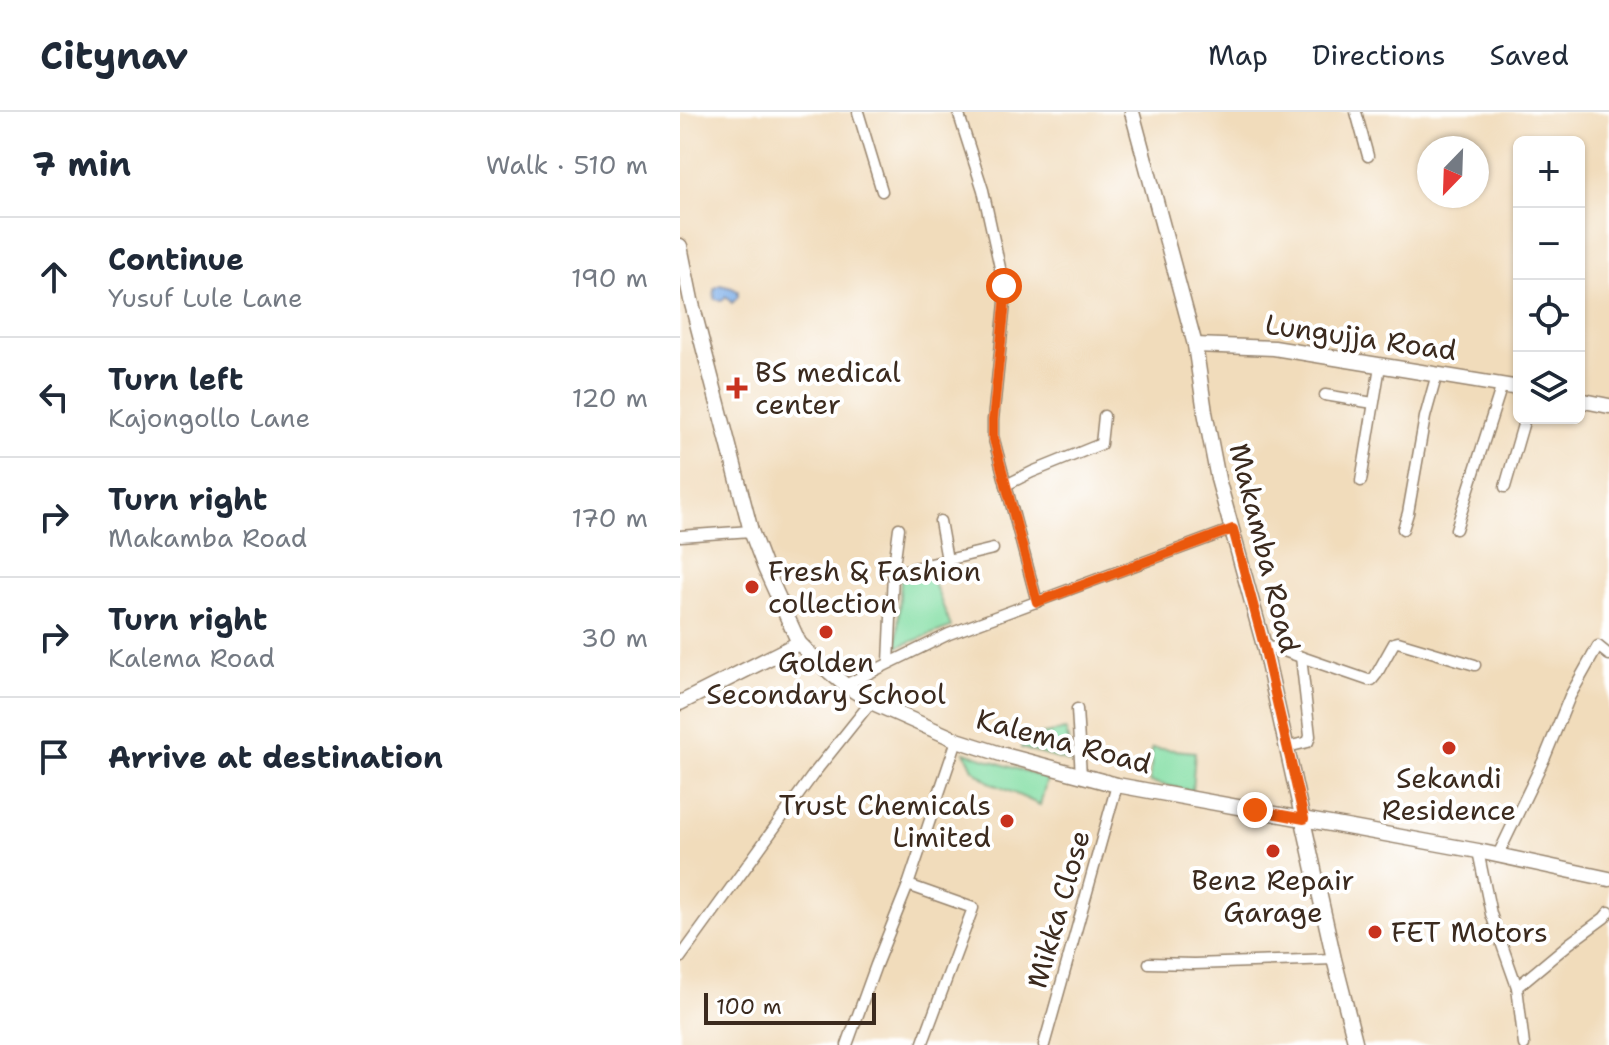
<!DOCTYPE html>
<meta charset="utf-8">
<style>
body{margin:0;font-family:"Shantell Sans",sans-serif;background:#f6f6f7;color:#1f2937}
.controls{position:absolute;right:24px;top:24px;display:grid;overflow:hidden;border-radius:12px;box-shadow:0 2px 6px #0004}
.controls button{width:72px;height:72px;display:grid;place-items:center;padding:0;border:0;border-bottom:2px solid #e0e1e3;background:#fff;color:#1f2937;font:40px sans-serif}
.compass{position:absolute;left:737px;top:24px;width:72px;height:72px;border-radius:50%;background:#fff;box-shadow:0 2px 6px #0004;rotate:203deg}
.scale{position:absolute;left:24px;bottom:20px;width:172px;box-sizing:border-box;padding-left:8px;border:4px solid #3b2a1e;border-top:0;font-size:22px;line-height:28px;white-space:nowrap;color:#3b2a1e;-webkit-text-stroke:6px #fff;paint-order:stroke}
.stop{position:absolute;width:24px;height:24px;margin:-18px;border:6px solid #ea580c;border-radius:50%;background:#fff}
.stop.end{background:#ea580c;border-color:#fff;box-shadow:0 2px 8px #0008}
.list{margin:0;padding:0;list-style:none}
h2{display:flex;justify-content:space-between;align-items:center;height:104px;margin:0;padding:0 32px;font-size:34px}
h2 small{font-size:26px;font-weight:400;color:#747a83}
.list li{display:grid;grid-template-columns:52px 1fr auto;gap:24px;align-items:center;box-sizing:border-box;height:120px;padding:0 32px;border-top:2px solid #e0e1e3}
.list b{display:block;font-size:30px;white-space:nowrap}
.list p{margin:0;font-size:26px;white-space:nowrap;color:#747a83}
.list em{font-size:26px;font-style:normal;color:#747a83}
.icon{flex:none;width:44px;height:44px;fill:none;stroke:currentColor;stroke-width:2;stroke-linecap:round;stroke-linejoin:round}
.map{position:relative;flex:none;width:929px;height:933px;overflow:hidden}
header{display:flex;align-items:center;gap:48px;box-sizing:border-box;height:112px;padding:0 40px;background:#fff;border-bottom:2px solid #e0e1e3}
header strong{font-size:38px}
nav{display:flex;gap:44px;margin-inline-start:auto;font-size:28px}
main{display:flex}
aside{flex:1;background:#fff}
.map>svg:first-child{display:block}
.green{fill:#83dea4;stroke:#5f8461;stroke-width:2}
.water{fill:#7daee8;stroke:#5c6c83;stroke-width:2}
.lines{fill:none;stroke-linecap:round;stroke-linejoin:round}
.street-casing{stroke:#96836c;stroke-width:13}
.secondary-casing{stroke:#96836c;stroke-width:17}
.street{stroke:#fff;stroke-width:10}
.secondary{stroke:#fff;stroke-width:14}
.route{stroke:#ea580c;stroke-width:10}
.poi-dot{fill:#c8321e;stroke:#fff;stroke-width:3}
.labels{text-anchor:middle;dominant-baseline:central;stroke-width:8;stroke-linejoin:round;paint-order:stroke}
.street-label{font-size:28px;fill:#3b2a1e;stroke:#fff}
.poi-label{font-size:28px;fill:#3b2a1e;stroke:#fff;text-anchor:start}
</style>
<header>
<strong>Citynav</strong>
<nav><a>Map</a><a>Directions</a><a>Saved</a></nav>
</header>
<main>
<aside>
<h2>7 min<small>Walk · 510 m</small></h2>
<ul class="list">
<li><svg class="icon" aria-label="ahead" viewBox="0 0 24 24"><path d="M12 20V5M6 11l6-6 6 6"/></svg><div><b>Continue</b><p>Yusuf Lule Lane</p></div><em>190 m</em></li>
<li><svg class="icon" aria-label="left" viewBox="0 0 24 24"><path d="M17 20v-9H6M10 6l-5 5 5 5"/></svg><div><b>Turn left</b><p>Kajongollo Lane</p></div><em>120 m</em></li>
<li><svg class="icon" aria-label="right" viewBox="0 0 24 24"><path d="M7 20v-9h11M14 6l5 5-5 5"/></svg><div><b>Turn right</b><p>Makamba Road</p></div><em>170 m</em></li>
<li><svg class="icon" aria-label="right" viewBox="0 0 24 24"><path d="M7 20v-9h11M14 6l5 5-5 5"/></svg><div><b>Turn right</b><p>Kalema Road</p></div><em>30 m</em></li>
<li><svg class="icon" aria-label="arrive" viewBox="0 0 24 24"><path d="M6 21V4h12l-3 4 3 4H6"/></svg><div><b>Arrive at destination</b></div></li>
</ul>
</aside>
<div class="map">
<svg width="929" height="933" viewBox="0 0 929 933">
<rect width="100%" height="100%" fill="#fff"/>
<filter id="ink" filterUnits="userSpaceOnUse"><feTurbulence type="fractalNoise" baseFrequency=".0125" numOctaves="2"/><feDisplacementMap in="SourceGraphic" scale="16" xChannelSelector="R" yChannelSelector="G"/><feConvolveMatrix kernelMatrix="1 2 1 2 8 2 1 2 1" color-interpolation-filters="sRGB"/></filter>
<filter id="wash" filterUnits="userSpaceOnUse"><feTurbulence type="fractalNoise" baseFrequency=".006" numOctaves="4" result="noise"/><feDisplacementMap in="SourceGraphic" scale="32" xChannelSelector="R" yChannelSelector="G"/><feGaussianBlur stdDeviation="1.8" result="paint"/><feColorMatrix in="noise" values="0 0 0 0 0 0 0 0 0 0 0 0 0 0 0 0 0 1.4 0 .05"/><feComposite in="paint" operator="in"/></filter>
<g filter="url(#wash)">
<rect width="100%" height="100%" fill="#f1dcbb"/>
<g class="green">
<polygon points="249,458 271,515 217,535 221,465"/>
<polygon points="386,618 393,651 341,636 342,626"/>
<polygon points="472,636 515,640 512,679 470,670"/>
<polygon points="285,640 367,667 360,693 309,670 293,657"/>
</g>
<polygon class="water" points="40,173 52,176 58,179 58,185 52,191 46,185 42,189 35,187 34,177"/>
</g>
<g filter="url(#ink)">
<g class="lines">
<defs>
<g id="street">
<polyline points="178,0 202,79"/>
<polyline points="278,0 303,78 324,174 325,191 313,308 313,324 357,490"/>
<polyline points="676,0 688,44"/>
<polyline points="645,283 693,291"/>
<polyline points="681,369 700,254"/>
<polyline points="326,373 352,360 421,332 424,304"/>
<polyline points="825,375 845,306"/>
<polyline points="260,409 267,448"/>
<polyline points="723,417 728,401 745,305 757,262"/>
<polyline points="776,417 822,273"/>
<polyline points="0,424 71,419"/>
<polyline points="213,461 313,437"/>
<polyline points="584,534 601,538 688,568 692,568 696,563 714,531 718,530 795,553"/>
<polyline points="209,551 213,461 219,416"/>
<polyline points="165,573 269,522 553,417"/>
<polyline points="397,597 401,664"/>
<polyline points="607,635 628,630 630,624 621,545"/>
<polyline points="798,739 811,802 837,875"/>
<polyline points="818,743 865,645 890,584 918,534 929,543"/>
<polyline points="228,773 293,796 242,933"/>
<polyline points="0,846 135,660 191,590"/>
<polyline points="469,851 514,852 654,847"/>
<polyline points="167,933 196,853 228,773 277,628"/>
<polyline points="364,933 437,673"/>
<polyline points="844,933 837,875 890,831 924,806 929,800"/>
</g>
<g id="secondary">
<polyline points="452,0 515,233 525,300 538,367 584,534 654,847 676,933"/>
<polyline points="0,134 11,188 71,419 85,456 119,531 140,552 165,573 191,590 277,628 324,643 437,673 798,739 929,767"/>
<polyline points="515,233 594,236 839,276"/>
<polyline points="899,288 929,294"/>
<polyline points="0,591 119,531"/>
</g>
</defs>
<use href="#street" class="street-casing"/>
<use href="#secondary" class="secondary-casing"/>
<use href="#street" class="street"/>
<use href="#secondary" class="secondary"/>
</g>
</g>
<g class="lines" filter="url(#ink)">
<polyline class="route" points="324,174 325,191 313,308 313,324 357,490 553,417 584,534 624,707 575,698"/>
</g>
<g class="poi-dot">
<path d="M53 264h8v8h8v8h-8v8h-8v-8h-8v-8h8z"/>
<circle cx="72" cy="475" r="8"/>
<circle cx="146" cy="520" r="8"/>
<circle cx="769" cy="636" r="8"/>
<circle cx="327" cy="709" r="8"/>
<circle cx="593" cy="739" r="8"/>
<circle cx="695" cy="820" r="8"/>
</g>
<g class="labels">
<g class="street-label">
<text transform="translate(681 225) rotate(8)">Lungujja Road</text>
<text transform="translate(585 436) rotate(76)">Makamba Road</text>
<text transform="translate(384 629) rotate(15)">Kalema Road</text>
<text transform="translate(378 797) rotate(-74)">Mikka Close</text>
</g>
<g class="poi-label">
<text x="75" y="260">BS medical<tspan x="75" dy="32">center</tspan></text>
<text x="88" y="459">Fresh &amp; Fashion<tspan x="88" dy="32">collection</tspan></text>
<text x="146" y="550" text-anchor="middle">Golden<tspan x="146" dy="32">Secondary School</tspan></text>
<text x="769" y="666" text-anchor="middle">Sekandi<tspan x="769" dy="32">Residence</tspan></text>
<text x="311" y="693" text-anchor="end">Trust Chemicals<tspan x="311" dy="32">Limited</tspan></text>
<text x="593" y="768" text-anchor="middle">Benz Repair<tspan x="593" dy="32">Garage</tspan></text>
<text x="711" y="820">FET Motors</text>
</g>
</g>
</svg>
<div class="controls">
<button>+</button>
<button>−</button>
<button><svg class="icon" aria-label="locate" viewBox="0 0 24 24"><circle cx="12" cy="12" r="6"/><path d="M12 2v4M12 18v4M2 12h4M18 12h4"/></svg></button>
<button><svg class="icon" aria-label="layers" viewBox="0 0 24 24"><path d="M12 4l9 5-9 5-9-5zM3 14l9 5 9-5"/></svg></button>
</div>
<svg class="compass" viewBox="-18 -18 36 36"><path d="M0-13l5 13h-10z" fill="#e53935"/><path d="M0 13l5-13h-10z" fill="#747a83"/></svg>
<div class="scale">100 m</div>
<div class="stop" style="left:324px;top:174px"></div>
<div class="stop end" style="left:575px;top:698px"></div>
</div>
</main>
